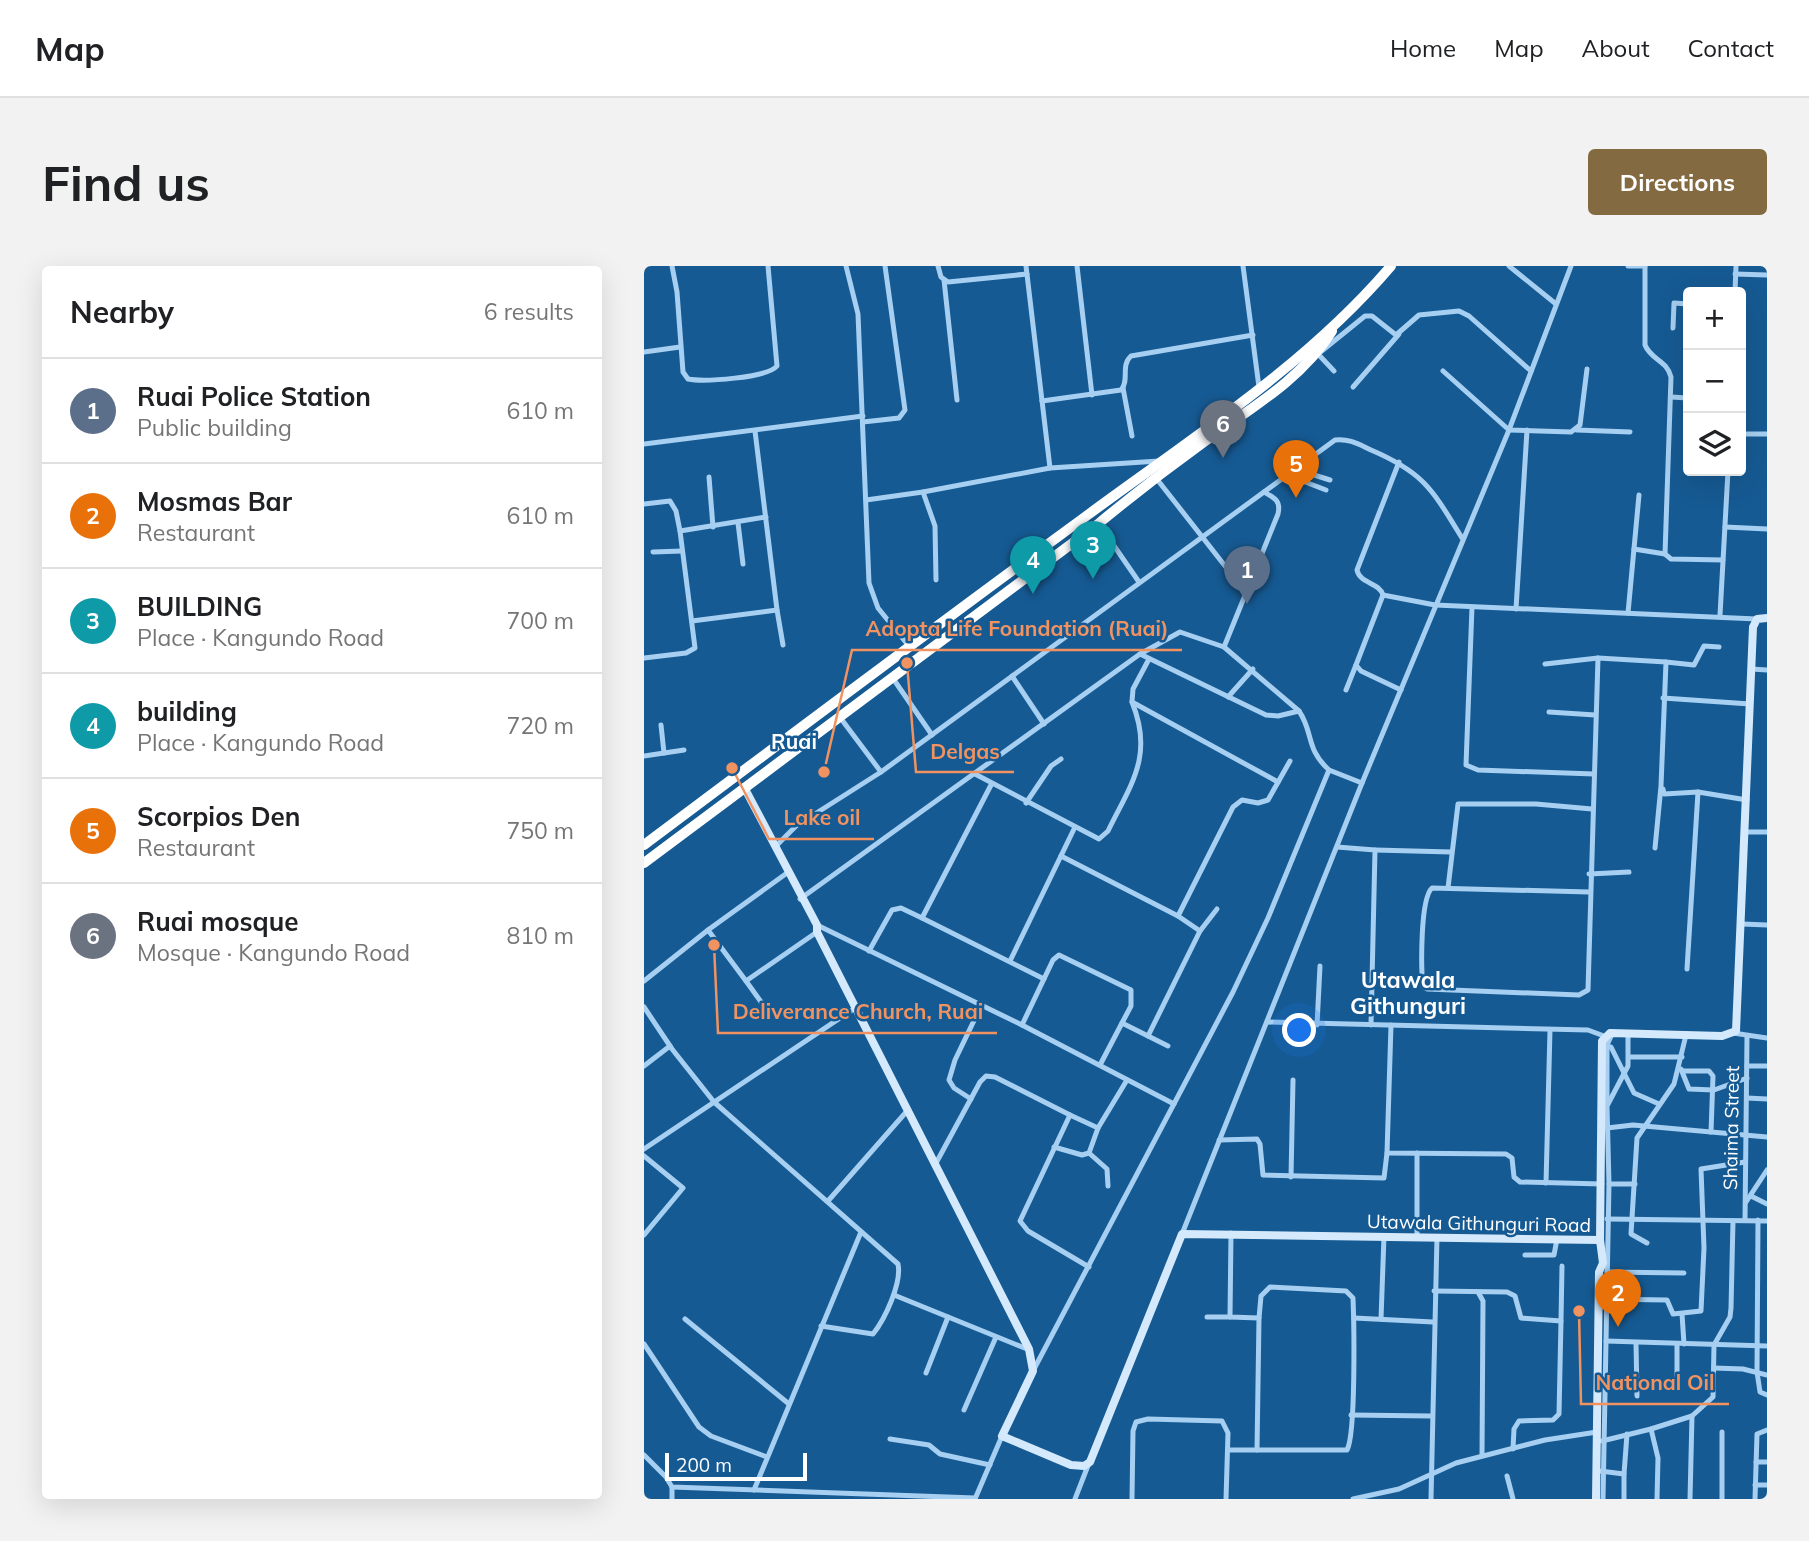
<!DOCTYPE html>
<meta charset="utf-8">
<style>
body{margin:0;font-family:Mulish,sans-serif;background:#f2f2f2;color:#202124}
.controls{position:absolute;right:21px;top:21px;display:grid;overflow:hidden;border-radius:7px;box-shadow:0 7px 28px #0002}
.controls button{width:63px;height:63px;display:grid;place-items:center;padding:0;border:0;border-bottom:2px solid #e0e0e0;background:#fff;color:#202124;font:35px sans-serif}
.scale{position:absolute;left:21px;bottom:18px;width:142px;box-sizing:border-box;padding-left:7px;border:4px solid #fff;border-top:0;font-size:19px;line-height:24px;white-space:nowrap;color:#fff;-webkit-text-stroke:5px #165a93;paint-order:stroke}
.you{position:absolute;left:656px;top:765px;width:24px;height:24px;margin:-18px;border:5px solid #fff;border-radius:50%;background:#1a73e8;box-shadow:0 0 0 10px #1a73e833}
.badge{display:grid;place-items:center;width:46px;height:46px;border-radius:50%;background:#846a41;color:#fff;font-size:23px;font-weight:700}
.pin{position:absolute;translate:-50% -58px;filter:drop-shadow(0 2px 4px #0008)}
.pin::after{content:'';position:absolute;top:37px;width:24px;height:21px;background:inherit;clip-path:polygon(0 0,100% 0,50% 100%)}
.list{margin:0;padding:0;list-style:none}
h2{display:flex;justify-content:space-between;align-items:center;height:91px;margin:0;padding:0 28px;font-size:30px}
h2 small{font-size:23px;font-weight:400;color:#757577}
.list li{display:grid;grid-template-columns:46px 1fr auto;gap:21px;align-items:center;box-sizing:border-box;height:105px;padding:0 28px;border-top:2px solid #e0e0e0}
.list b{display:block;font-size:26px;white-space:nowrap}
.list p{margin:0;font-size:23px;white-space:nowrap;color:#757577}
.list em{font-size:23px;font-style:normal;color:#757577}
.icon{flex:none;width:38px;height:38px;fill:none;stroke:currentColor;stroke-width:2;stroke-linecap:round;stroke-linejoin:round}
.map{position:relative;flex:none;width:1123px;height:1233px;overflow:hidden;border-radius:7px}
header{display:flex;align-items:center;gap:42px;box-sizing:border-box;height:98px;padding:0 35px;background:#fff;border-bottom:2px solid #e0e0e0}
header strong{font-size:33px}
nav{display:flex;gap:38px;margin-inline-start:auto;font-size:24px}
.intro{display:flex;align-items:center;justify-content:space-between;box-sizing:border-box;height:168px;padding:0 42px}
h1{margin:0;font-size:49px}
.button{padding:18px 32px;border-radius:7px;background:#846a41;color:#fff;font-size:24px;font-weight:700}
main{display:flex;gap:42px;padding:0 42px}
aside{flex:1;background:#fff;border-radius:7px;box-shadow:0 7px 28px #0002}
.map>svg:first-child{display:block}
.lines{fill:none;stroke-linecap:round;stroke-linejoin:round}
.street{stroke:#a6cff1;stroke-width:5}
.secondary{stroke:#d4e9fb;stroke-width:8}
.highway{stroke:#fff;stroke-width:10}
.labels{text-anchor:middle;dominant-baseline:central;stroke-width:5;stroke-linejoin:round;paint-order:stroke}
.street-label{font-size:19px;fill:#fff;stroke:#165a93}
.neighbourhood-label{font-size:21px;font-weight:bold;fill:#fff;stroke:#165a93}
.quarter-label{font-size:23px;font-weight:bold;fill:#fff;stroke:#165a93}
.leader{fill:none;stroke:#f09361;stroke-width:2.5}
.callout-dot{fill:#f09361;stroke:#165a93;stroke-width:2.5}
.callout-label{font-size:21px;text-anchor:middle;font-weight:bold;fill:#f09361;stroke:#165a93;stroke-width:5;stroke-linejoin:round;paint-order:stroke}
</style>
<header>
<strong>Map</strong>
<nav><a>Home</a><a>Map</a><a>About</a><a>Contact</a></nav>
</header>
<div class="intro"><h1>Find us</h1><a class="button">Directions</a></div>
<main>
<aside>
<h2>Nearby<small>6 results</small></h2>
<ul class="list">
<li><span class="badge" style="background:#5c6f8a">1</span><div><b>Ruai Police Station</b><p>Public building</p></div><em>610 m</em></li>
<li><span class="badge" style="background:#e8710a">2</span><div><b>Mosmas Bar</b><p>Restaurant</p></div><em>610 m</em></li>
<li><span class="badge" style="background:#0f9aa8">3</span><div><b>BUILDING</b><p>Place · Kangundo Road</p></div><em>700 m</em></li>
<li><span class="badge" style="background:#0f9aa8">4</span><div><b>building</b><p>Place · Kangundo Road</p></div><em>720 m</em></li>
<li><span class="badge" style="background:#e8710a">5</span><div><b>Scorpios Den</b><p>Restaurant</p></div><em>750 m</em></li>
<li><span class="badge" style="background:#6b7280">6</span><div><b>Ruai mosque</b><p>Mosque · Kangundo Road</p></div><em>810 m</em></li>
</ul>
</aside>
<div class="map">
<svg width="1123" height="1233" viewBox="0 0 1123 1233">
<rect width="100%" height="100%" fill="#165a93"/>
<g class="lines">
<g class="street">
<path d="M28,0l5,26 6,80 5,7c16,3 79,-1 89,-13l-9,-100"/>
<polyline points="202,0 214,48 225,317 234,342 264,379"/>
<polyline points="294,0 297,11 304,16 383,8"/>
<polyline points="382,0 406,202"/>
<polyline points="433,0 448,129"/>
<polyline points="599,0 615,121"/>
<polyline points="865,0 912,38"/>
<polyline points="984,0 1001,0"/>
<path d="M1001,1v78c6,15 22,15 26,32l-6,177 6,5 52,1"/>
<polyline points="1091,8 1123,9"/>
<polyline points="300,14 313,134"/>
<polyline points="1091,26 1092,0"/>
<polyline points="1029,62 1030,37 1044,38"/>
<polyline points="0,86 36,81"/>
<polyline points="690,105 674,88 721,50 728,50 752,69 775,49 815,45 825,50 887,105"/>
<polyline points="799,105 865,164 927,166 936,159 943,103"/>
<polyline points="709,121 755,68"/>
<polyline points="479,122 488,170"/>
<polyline points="1027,131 1044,132"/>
<path d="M398,135l79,-11c9,-10 -1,-24 10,-34l122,-21"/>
<polyline points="219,156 255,152 261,144 241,0"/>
<polyline points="933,164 986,166"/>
<polyline points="1097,168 1123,168"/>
<polyline points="0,178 219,150"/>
<path d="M755,196l-42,108c3,14 22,12 26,25l-27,70 5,6 40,19"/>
<polyline points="643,209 682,224"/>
<polyline points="65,211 69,261"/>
<polyline points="512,212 603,328"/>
<polyline points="656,214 667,208 686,214"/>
<path d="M620,226c11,6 17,9 14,22l-54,133 75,64"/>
<polyline points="222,234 279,226"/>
<polyline points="0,238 26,235 32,245 36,265"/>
<polyline points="94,257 99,298"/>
<polyline points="455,258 495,316"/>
<polyline points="1081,261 1123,263"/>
<polyline points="990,283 1021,288"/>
<polyline points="9,286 38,285"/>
<polyline points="292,314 291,260 279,226 406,202 515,195"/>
<polyline points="739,329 791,339 1113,353"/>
<polyline points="828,341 822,499 834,504 950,508"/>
<polyline points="872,343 883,164"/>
<polyline points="133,344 139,379"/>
<polyline points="984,347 995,229"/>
<polyline points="1076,349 1084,205"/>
<polyline points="48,355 133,344 111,165"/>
<polyline points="496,388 536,366 580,381"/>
<polyline points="0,392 42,387 51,382 36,265 122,251"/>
<polyline points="505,393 489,423 488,436 634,516"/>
<polyline points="1022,396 1050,399 1060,380 1075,381"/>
<polyline points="901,398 954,392 1022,396 1017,520 1011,582"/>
<polyline points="1107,403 1123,404"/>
<polyline points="368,410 400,458"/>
<polyline points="248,411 288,469"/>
<polyline points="702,424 712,399"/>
<polyline points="584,431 609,403"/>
<polyline points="1019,432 1106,438"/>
<polyline points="905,446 951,449"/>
<polyline points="195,450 237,506"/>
<polyline points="17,459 20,487"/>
<polyline points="0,490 40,484"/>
<path d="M331,508l124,65 9,-8c23,-47 46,-75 24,-129"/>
<polyline points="347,519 278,652 400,713"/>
<polyline points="1019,523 1020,528 1054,526 1103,534"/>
<polyline points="382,537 407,500 417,493"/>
<polyline points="1102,566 1123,566"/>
<path d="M131,581l21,-21 85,-54 454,-332c14,-2 25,5 36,10 54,23 62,41 91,88"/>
<polyline points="693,581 731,584 727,759"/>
<polyline points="731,584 807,586"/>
<polyline points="417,590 534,650 556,665 504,770"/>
<polyline points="945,608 985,606"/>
<polyline points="804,622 814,538 892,538 948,543"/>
<path d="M945,626l-157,-4c-12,11 -11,80 -9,98l4,3 152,6 9,-5 10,-332"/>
<path d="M156,633l340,-245 126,61 12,1 21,-5c15,22 6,37 30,59"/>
<polyline points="534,650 589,541 598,534 614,537 624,534 646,495"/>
<polyline points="1098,658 1123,659"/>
<polyline points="173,659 378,759 530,838"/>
<polyline points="64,664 143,607"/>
<polyline points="556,665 573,643"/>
<polyline points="225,685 248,644 257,642 278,652"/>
<polyline points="366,695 430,563"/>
<polyline points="1043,703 1054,526"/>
<polyline points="0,715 64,664 102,715 173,666"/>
<polyline points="102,715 125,747"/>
<path d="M0,741l28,42 42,53 184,162c4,19 -13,55 -25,70l-52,-8"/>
<polyline points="623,756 944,764 960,770"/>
<polyline points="378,759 409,694 415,689 487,724 487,740 478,757"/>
<polyline points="673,759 676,700"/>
<polyline points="747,759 743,887 862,888 868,892 870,911 876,916 958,918"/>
<polyline points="1089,767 1123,772"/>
<polyline points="958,778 967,781 990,827 1015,838"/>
<polyline points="985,791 1038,791"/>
<polyline points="456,799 478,757 524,780"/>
<polyline points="0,800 26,780"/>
<polyline points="1103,800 1123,800"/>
<polyline points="1037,803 1045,823 1070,824 1103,812"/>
<polyline points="1038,805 1065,805 1069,810 1067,866"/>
<polyline points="1103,832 1123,833"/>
<polyline points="327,833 310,822 305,814 311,794 337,740"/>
<polyline points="963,837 963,779 968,768"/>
<polyline points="963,862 989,859 1123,871"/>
<polyline points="575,874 613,873 616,878 619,909 740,912 743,887"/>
<polyline points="410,881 438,889 445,887 454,862"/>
<polyline points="0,883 211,742"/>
<polyline points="445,887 463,903 464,920"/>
<polyline points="773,887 773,971"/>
<polyline points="0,890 39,922 0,969"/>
<polyline points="291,899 336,816 342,810 351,811 426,849"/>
<polyline points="647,911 649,814"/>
<polyline points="902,917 906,764"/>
<polyline points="965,918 991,918"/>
<polyline points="1107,930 1123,938"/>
<polyline points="184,935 263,845"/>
<polyline points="1102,936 1123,904"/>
<polyline points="963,953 1123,955"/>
<polyline points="1101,954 1103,771"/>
<polyline points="1114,954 1113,1106 1116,1126 1123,1129"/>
<polyline points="538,968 718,517 865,164 927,0"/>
<polyline points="1003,977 987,968 993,872 1030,818 1042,769"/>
<polyline points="881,989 910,989 913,973"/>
<polyline points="445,1001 384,965 376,955 426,849 454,862 483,814"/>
<polyline points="963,1006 1040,1007"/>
<polyline points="790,1025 863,1026 871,1030 877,1052 917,1055 918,1000"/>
<polyline points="834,1026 839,1035 838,1190"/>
<polyline points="250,1029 383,1083"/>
<polyline points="956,1033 1023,1034 1029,1048 1057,1045 1060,982 1057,903 1101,896"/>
<polyline points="1038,1048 1040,1078"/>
<polyline points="563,1051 586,1051"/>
<polyline points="710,1052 789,1056"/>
<polyline points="41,1053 145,1138"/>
<polyline points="737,1053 740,970"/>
<polyline points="962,1075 1123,1080"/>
<polyline points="992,1077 993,1130"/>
<polyline points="0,1078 55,1161 67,1170 123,1191"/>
<polyline points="1070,1102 1099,1103 1123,1109"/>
<polyline points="389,1105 589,726 624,652 685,504 718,517"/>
<polyline points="282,1107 304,1051"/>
<polyline points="1033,1119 1033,1078"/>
<polyline points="320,1144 352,1071"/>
<polyline points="707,1149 787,1150"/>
<polyline points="1007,1163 1014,1192 1013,1233"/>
<polyline points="246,1173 285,1179 296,1188 346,1199"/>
<polyline points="958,1175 1007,1163 1048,1150"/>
<polyline points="869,1183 870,1163 875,1155 909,1154 915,1148 917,1055"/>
<path d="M585,1184h118c9,-16 7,-127 6,-152l-7,-7 -76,-4 -9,9 -2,22 -29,-1 1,-84"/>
<polyline points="613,1184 615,1052"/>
<polyline points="0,1189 22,1211 28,1221 331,1232"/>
<polyline points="1112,1196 1123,1196"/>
<polyline points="956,1205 980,1208 980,1233"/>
<polyline points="980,1208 983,1168"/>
<polyline points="863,1210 869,1233"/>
<polyline points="1111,1219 1123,1219"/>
<polyline points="110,1224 217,966"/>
<polyline points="28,1233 28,1221"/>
<polyline points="331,1233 358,1170"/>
<polyline points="431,1233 445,1197"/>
<polyline points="488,1233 489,1165 492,1156 504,1153 578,1155 584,1167 582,1233"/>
<polyline points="709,1233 755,1223 812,1197 901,1174 953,1166"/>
<polyline points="787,1233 793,971"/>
<polyline points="959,1233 965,918 963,840 984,800 984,767"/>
<polyline points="1046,1233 1048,1150 1069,1131 1070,1079 1086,1051 1087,1042 1089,955"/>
<polyline points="1078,1233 1078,1166"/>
<polyline points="1111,1233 1113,1168 1123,1164"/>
</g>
<g class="secondary">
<polyline points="100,521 173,659 173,666 385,1083 389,1105 358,1170 427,1199 440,1200 446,1196 538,968 956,974"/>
<polyline points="952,1233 955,1006 959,997 956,974 958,775 966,767 1078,770 1092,765 1109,361 1113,353 1123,352"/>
</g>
<g class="highway">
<path d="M0,579c147,-110 293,-220 441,-328 104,-77 221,-151 306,-251"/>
<path d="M0,597l454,-339c35,-29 70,-56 106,-82 46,-33 98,-63 128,-111"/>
</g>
</g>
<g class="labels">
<g class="street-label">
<text transform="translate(1087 862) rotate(-89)">Shaima Street</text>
<text transform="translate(835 957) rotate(1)">Utawala Githunguri Road</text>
</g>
<g class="neighbourhood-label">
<text x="150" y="475">Ruai</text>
</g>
<g class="quarter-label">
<text x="764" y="713">Utawala<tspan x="764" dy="26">Githunguri</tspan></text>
</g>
</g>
<path class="leader" d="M180 506L208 384H538M263 397L272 506H370M88 502L125 573H230M70 679L74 767H353M935 1045L937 1138H1085"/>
<g class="callout-dot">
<circle cx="180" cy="506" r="7"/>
<circle cx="263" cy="397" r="7"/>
<circle cx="88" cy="502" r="7"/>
<circle cx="70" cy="679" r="7"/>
<circle cx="935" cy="1045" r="7"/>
</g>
<g class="callout-label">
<text x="373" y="370">Adopta Life Foundation (Ruai)</text>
<text x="321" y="493">Delgas</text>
<text x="178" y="559">Lake oil</text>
<text x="214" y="753">Deliverance Church, Ruai</text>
<text x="1011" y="1124">National Oil</text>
</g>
</svg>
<div class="controls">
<button>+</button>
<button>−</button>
<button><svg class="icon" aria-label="layers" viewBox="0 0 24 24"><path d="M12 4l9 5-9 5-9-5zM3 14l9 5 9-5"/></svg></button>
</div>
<div class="scale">200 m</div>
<div class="you"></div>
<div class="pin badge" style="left:603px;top:338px;background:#5c6f8a">1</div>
<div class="pin badge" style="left:974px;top:1061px;background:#e8710a">2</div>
<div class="pin badge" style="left:449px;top:313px;background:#0f9aa8">3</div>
<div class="pin badge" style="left:389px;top:328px;background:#0f9aa8">4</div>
<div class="pin badge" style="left:652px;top:232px;background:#e8710a">5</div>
<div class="pin badge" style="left:579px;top:192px;background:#6b7280">6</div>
</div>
</main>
